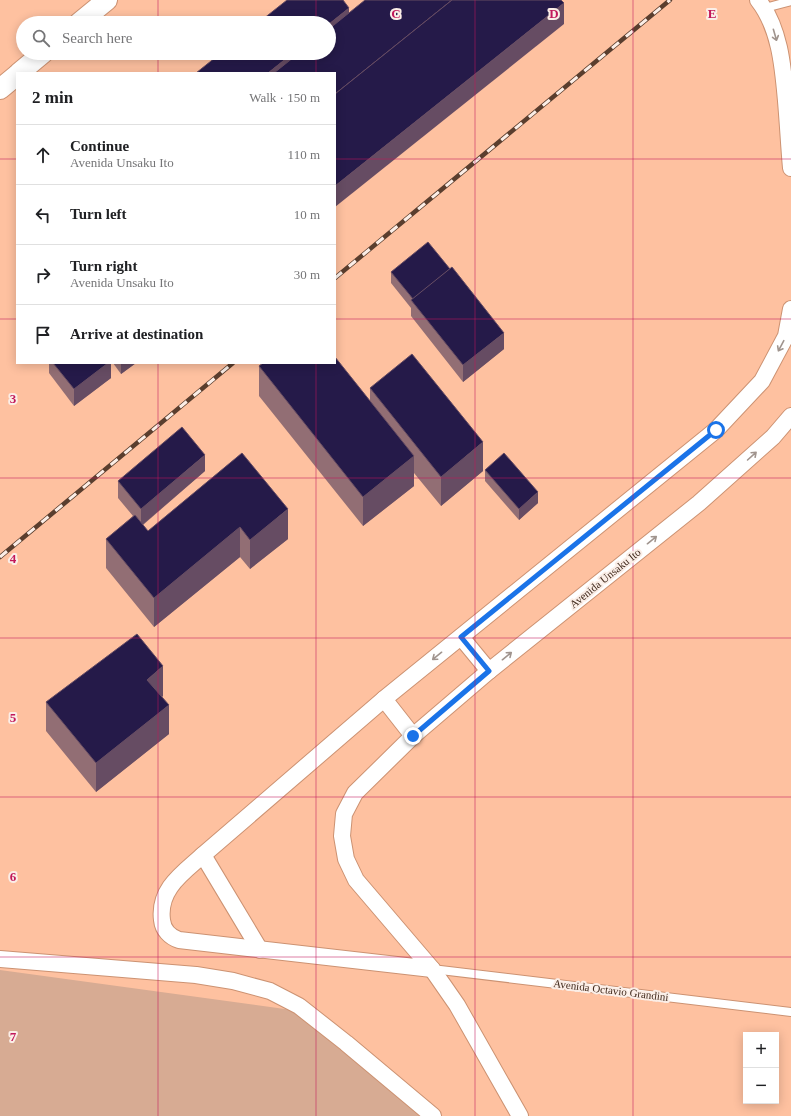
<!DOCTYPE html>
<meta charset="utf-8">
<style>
body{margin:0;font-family:Georgia,serif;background:#f6f6f6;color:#202124}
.controls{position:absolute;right:12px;bottom:12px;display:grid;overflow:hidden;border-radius:0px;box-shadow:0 2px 10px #0003}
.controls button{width:36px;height:36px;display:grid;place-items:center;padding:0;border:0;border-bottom:1px solid #e0e0e0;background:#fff;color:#202124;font:20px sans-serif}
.stop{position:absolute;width:12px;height:12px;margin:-9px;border:3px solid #1a73e8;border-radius:50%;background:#fff}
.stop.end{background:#1a73e8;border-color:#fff;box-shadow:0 1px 4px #0008}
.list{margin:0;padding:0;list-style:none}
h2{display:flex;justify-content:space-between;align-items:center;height:52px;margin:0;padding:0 16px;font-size:17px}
h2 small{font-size:13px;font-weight:400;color:#757577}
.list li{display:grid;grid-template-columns:26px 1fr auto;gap:12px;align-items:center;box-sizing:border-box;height:60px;padding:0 16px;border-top:1px solid #e0e0e0}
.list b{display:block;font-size:15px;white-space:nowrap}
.list p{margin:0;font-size:13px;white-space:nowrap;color:#757577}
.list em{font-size:13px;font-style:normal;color:#757577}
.icon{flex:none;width:22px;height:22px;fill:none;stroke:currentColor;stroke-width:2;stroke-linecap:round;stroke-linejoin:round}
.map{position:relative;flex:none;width:791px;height:1116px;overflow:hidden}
.search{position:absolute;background:#fff;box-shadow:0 2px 10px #0003;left:16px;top:16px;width:320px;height:44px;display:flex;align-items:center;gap:10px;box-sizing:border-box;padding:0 14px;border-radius:22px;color:#757577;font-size:15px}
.panel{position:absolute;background:#fff;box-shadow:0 2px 10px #0003;left:16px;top:72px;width:320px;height:292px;border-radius:0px}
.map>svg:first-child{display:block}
.green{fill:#d7ab93}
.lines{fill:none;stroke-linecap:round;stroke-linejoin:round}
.service-casing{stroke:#cc9272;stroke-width:10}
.minor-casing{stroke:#cc9272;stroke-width:18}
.tertiary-casing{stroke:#cc9272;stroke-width:22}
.service{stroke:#fff;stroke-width:8}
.minor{stroke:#fff;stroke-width:16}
.tertiary{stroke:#fff;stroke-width:20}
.rail-casing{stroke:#5a3e2e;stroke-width:4.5}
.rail{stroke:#fbeee7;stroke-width:3;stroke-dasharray:9;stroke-linecap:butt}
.wall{fill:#926e74}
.shaded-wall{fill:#664c63}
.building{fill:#251a49;stroke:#664c63}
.oneway{stroke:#a0948e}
.route{stroke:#1a73e8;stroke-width:5}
.grid{fill:none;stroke:#c2185b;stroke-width:1;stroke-opacity:0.55}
.labels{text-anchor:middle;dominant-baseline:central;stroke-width:4;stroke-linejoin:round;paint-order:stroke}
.street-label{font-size:11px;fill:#40291c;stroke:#fbeee7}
.grid-label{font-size:13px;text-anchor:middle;font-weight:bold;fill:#c2185b;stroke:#fbeee7;stroke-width:4;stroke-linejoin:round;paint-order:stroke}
</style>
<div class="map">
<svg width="791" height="1116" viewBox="0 0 791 1116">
<rect width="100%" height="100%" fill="#fec1a0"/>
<polygon class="green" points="0,970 292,1010 422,1116 0,1116"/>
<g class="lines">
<defs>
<g id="service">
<polyline points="765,8 791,1"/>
<polyline points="432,969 791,1012"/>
</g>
<g id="minor">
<path d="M758,0c22,28 25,67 28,101 2,23 3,45 5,67"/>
<polyline points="461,637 489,671"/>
<polyline points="384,699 413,736"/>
<polyline points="203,855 260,950"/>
<polyline points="0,959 196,975 233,981 270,991 299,1006 346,1043 433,1116"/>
<path d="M432,969l-253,-29c-9,-3 -16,-10 -17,-20 -4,-31 21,-47 41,-65l181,-156 332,-269 46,-49 24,-45 5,-27"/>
<polyline points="520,1116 457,1005 432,969 356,880 346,859 342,836 344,814 355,793 413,736 489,671 699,503 773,437 791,416"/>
</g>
<g id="tertiary">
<polyline points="79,23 107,0"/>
<polyline points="19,73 43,53"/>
<polyline points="0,89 17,75"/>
</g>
</defs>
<use href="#service" class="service-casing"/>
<use href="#minor" class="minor-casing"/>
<use href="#tertiary" class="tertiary-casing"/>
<use href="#service" class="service"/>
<use href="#minor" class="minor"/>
<use href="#tertiary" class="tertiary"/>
<defs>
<g id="rail">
<polyline points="335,278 670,0"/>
<polyline points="0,557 233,363"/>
</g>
</defs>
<use href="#rail" class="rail-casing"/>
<use href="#rail" class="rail"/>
</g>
<g class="wall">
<polygon points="391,272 504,349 463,382 411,316 411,308 391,283"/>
<polygon points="49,363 111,363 111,378 74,406 49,373"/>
<polygon points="113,363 136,363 121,374"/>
<polygon points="259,366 370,401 370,388 483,471 441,506 414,473 414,486 363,526 259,396"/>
<polygon points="242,453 288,539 250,569 240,557 154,627 106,568 106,539 133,516 118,498 118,481 205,471 143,525 148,531"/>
<polygon points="485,470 538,503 519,520 485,481"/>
<polygon points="163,696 162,697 169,734 96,792 46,731 46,702"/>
</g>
<g class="shaded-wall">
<polygon points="564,3 564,24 335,207 335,186"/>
<polygon points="349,8 349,29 329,46 329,24"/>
<polygon points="293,53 320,53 295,73 268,73"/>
<polygon points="504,333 504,349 463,382 463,365"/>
<polygon points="108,363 111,363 111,378 74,406 74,389"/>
<polygon points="121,363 136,363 121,374"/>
<polygon points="483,442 483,471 441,506 441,477"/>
<polygon points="205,455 205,471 141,526 141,509"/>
<polygon points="414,456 414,486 363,526 363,497"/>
<polygon points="538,492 538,503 519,520 519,509"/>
<polygon points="288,509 288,539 250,569 250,540"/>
<polygon points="240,527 240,557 154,627 154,598"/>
<polygon points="163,666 163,696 147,709 147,680"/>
<polygon points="169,705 169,734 96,792 96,763"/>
</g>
<g class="building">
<polygon points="287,0 343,0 349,8 329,24 329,23 258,23"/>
<polygon points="365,0 452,0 335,94 335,73 274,73 299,53 329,53 329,29"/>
<polygon points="452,0 561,0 564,3 335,186 335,94"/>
<polygon points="221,53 293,53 268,73 196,73"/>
<polygon points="428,242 450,269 413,299 391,272"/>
<polygon points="452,267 504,333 463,365 411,300"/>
<polygon points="412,354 483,442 441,477 370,388"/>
<polygon points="335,357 414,456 363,497 259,366 263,363 335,363"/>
<polygon points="53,363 108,363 74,389"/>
<polygon points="182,427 205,455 141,509 118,481"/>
<polygon points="242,453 288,509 250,540 240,527 154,598 106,539 135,515 148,531"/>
<polygon points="504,453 538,492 519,509 485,470"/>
<polygon points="137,634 163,666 147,680 169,705 96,763 46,702"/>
</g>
<defs><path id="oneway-shaft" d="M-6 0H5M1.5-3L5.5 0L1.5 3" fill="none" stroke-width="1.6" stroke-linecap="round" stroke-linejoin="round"/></defs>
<g class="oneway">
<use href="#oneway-shaft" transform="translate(775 35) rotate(74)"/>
<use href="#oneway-shaft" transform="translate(781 346) rotate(118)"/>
<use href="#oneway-shaft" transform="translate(752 456) rotate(-42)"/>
<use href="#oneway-shaft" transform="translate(652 540) rotate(-39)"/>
<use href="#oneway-shaft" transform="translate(437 656) rotate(141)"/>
<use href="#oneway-shaft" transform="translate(507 656) rotate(-39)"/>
</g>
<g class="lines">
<polyline class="route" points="413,736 489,671 461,637 716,430"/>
</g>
<path class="grid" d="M158,0v23M316,0v23M475,0v1116M633,0v1116M158,53v20M316,53v20M0,159h17M335,159h456M0,319h17M335,319h456M158,363v753M316,363v753M0,478h791M0,638h791M0,797h791M0,957h791"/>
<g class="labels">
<g class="street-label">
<text transform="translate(605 578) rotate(-39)">Avenida Unsaku Ito</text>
<text transform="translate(611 990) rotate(7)">Avenida Octavio Grandini</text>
</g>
</g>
<g class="grid-label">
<text x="396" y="18">C</text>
<text x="554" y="18">D</text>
<text x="712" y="18">E</text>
<text x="13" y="403">3</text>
<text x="13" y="563">4</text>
<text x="13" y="722">5</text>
<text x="13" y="881">6</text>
<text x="13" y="1041">7</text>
</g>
</svg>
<div class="controls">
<button>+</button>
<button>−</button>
</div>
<div class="stop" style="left:716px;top:430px"></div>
<div class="stop end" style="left:413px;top:736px"></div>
<div class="search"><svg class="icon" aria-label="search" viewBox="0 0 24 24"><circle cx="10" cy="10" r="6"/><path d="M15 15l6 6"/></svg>Search here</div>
<section class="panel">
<h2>2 min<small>Walk · 150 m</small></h2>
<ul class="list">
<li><svg class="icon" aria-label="ahead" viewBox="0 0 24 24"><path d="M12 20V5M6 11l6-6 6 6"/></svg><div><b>Continue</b><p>Avenida Unsaku Ito</p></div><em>110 m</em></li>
<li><svg class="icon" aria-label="left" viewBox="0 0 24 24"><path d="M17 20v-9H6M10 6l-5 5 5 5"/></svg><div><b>Turn left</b></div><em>10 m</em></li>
<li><svg class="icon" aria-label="right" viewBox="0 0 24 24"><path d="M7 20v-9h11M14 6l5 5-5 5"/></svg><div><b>Turn right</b><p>Avenida Unsaku Ito</p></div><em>30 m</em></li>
<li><svg class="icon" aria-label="arrive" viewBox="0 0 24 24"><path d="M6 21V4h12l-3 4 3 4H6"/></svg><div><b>Arrive at destination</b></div></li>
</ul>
</section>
</div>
